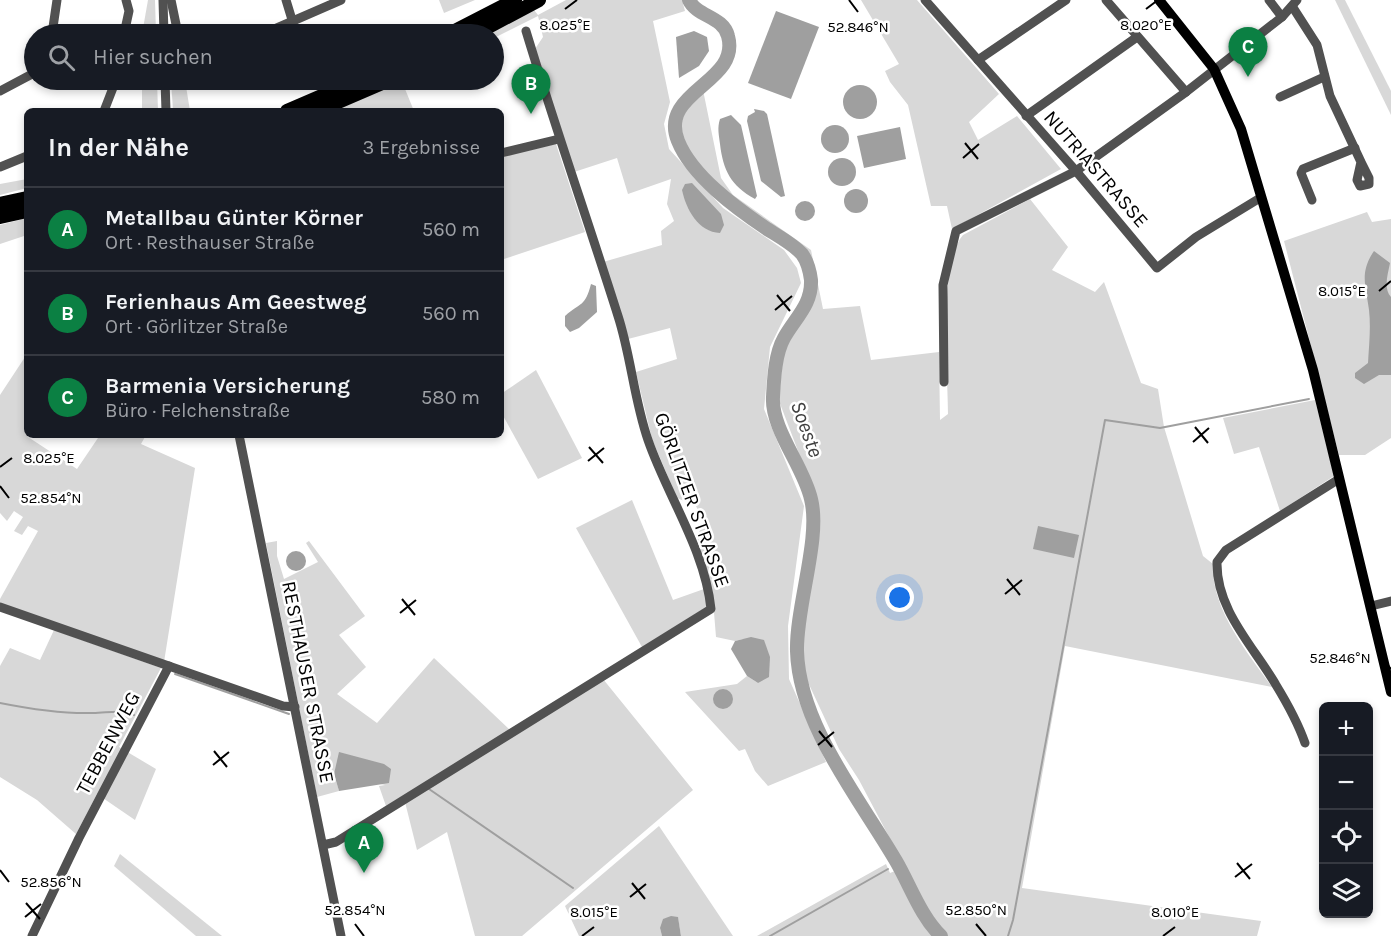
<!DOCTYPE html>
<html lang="de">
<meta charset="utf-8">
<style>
body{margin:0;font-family:Karla,sans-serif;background:#20242c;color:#f1f3f6}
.controls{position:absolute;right:18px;bottom:18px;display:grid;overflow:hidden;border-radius:9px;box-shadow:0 3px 9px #0003}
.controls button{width:54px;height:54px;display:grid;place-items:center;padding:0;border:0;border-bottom:2px solid #363941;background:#171b24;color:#f1f3f6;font:30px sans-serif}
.you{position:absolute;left:900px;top:598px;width:21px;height:21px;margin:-15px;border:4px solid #fff;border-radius:50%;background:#1a73e8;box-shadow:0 0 0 9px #1a73e833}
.badge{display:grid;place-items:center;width:39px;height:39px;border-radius:50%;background:#0b8043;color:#fff;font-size:20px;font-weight:700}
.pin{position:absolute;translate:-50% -50px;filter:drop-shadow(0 2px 3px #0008)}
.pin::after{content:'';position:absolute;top:32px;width:21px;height:18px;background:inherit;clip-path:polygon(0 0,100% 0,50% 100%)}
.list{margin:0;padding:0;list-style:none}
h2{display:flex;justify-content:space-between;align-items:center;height:78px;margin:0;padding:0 24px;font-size:26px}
h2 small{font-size:20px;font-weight:400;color:#9ea1a6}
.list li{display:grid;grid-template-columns:39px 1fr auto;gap:18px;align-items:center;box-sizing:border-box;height:84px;padding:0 24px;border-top:2px solid #363941}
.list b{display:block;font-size:22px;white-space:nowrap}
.list p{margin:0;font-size:20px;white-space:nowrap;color:#9ea1a6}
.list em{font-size:20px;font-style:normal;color:#9ea1a6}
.icon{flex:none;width:33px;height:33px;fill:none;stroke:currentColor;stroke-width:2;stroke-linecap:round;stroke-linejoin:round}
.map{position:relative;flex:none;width:1391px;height:936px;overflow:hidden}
.search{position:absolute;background:#171b24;box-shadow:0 3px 9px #0003;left:24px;top:24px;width:480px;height:66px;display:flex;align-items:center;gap:15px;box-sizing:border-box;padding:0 21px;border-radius:33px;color:#9ea1a6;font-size:22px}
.panel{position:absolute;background:#171b24;box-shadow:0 3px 9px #0003;left:24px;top:108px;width:480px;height:330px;border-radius:9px}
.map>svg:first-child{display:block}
.green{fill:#d8d8d8}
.water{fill:#9f9f9f}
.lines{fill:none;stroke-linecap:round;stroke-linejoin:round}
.stream{stroke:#9f9f9f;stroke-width:2}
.river{stroke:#9f9f9f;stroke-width:14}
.minor{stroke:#515151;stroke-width:9}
.major{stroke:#000;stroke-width:10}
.highway{stroke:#000;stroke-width:14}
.ticks{fill:none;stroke:#000;stroke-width:2}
.labels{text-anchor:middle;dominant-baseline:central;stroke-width:5;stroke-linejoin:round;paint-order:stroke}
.street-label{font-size:20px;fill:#000;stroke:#fff}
.water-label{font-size:21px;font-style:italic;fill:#404040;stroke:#fff}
.ticks-label{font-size:15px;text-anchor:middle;fill:#000;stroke:#fff;stroke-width:5;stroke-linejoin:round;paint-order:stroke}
</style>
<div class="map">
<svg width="1391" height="936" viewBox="0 0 1391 936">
<rect width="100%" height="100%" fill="#fff"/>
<g class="green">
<polygon points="148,0 155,0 156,34 142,34"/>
<polygon points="439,0 475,0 444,13"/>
<polygon points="566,0 682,0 685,11 653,21 670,102 664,124 669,149 723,208 784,250 797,268 801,283 770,347 764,409 804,506 788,626 789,679 826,762 768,786 755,771 745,749 739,751 685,692 737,684 747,676 758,683 743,639 735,641 716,637 713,600 697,536 704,522 696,506 677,498 652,439 636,372 677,359 670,328 628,339 603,262 662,245 661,231 674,221 667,204 671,179 628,194 617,158 574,172 535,49 543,37 538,16 494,38 494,34 485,34 534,10 538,15"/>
<polygon points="861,0 917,0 999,94 969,122 978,140 1017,116 1061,169 952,229 947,206 931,206 908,105 890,82 885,71 899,64"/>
<polygon points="1335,0 1345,0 1391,91 1391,115"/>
<polygon points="142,80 157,80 158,111 142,111"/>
<polygon points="171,80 185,80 190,111 173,111"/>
<polygon points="396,80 411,80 403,84 414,111 326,111"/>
<path d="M703,90l18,88 12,17 78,55 12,59 37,-3 11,54 68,-8 1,68 8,-6c0,-41 -10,-150 15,-179l67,-36 38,48 -16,23 43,22 9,-10 37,101 17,6 6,38 39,129 10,8c-2,45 34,88 59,123l-207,-41 -43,242 239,33 -4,15h-500l129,-72 4,9 15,-6 -46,-87 -20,-31 -33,-71 -4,-26 17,-146 -40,-105 4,-47 27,-51 5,-24 -12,-27 -74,-55 -22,-20 -25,-35 -1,-17 6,-20z"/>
<polygon points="556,144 585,232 501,260 501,156"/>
<polygon points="27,179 27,188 0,195 0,184"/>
<polygon points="1367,212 1372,222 1391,219 1391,438 1365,455 1339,455 1284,241"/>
<polygon points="27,218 27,235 0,244 0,225"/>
<polygon points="27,354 28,437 77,469 100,435 146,435 141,444 195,468 164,662 0,604 0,599 38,531 28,526 22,535 14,531 23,517 14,511 7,521 0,513 0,395"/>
<polygon points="536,370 582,458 538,479 501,412 501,394"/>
<polygon points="1315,400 1334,476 1280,511 1259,447 1234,454 1223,418"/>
<polygon points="632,500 673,600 704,589 708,606 642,647 576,528"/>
<polygon points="277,541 277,556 284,579 318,562 306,543 309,541 365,616 339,635 366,667 337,694 377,723 434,658 510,730 386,806 379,786 385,785 334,774 339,791 317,797 266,543"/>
<polygon points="54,630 161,668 119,747 156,769 135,820 97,794 76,834 37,800 0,777 0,666 10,648 40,660"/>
<polygon points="603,679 693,790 522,936 475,936 447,832 417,850 405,802"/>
<polygon points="659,826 733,936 681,936 678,918 660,928 662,936 579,936 565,906"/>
<polygon points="120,854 222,936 196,936 114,866"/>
</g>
<g class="water">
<polygon points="776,11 819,27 791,99 748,83"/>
<polygon points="694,31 707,37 709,51 699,66 679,78 676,37"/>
<circle cx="860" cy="102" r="17"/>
<polygon points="754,109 764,111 767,114 785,196 781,197 761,181 747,121 748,116 755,112"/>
<path d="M731,115l10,10 16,71 -2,3c-24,-13 -32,-29 -35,-55 -1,-9 -3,-16 0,-25z"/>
<circle cx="835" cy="139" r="14"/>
<polygon points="900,127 906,159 864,168 857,136"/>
<circle cx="842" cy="172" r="14"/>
<path d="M692,183l29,31 3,11 -4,8c-22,-1 -34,-24 -38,-43l3,-6z"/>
<circle cx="856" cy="201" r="12"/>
<circle cx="805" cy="211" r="10"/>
<path d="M1374,251l16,12c-2,11 -7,25 1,34v78h-12l-15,9 -9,-6v-5l13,-10c1,-18 3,-35 1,-53 -3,-24 -10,-37 5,-59z"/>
<path d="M591,284l5,2 1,26 -18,16 -9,4 -5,-6v-10c16,-14 20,-9 26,-32z"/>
<polygon points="1038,526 1079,535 1074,558 1033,549"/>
<circle cx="296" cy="561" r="10"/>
<polygon points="751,637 764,640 770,657 769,677 758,683 747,676 731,649 735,641"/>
<circle cx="723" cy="699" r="10"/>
<polygon points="339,752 384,764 391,769 389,783 339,791 334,774"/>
<polygon points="671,916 678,917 681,936 662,936 660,928 663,919"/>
</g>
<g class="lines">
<g class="stream">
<polyline points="175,674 289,714"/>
<path d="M0,703c30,6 62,11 93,10 15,0 27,-4 41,2"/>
<polyline points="429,789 573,888"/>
<polyline points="770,936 888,869"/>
<polyline points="1008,936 1013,920 1105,420 1160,428 1309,399"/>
</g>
<path class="river" d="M689,0c8,17 34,16 39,36 13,47 -70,55 -50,105 14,35 58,67 89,88 11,7 26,15 35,25 5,7 8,18 9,26 1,25 -16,38 -27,58 -9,16 -10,41 -11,59 -2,32 31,70 38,102 10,39 -15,107 -14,152 2,74 63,148 99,210 14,24 25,56 45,75"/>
<g class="minor">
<polyline points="163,0 164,34"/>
<polyline points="171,0 178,34"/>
<polyline points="286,0 293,23"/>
<polyline points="925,0 1076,171 1157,268 1196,237 1260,198"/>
<polyline points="1106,0 1186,92"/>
<polyline points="1269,0 1282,17"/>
<polyline points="1292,6 1317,45 1330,96 1361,162 1357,180 1360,186 1369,184 1369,178 1361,162"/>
<polyline points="52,34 57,0"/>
<polyline points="124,34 129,11 126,0"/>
<polyline points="263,34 341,0"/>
<polyline points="978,60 1066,0"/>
<polyline points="165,80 166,111"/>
<polyline points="0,91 34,73"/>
<polyline points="1280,97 1324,77"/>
<polyline points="104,111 116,80"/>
<polyline points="1026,116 1137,37"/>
<polyline points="501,153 559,139"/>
<polyline points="0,167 27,156"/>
<polyline points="1312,200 1301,173 1303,169 1355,148"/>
<polyline points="944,382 943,285 956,231 1076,171 1186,92 1282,17 1297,0"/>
<polyline points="239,435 341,936"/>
<polyline points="1371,606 1391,601"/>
<polyline points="0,607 283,706 295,707"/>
<path d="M1305,743c-7,-20 -18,-40 -29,-58 -22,-38 -60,-75 -59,-123l9,-12 113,-71"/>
<path d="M323,845l13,-3 375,-233c-6,-59 -44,-114 -63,-169 -14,-40 -17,-84 -30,-124 -30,-95 -63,-189 -92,-285"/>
<polyline points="32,936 79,838 169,666"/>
</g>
<polyline class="major" points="1159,0 1214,69 1241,129 1313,370 1391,692"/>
<g class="highway">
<polyline points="449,34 515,0"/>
<polyline points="475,34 539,0"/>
<polyline points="287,111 359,80"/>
<polyline points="317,111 389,80"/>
<polyline points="0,204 27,198"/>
<polyline points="0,217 27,211"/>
</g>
</g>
<path class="ticks" d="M849,0l9,12M565,9l12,-9M1146,9l12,-9M965,143l13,16M963,158l16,-14M1379,291l12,-10M777,295l13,16M775,310l17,-14M1195,427l13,16M1193,442l16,-14M589,447l14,16M588,461l16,-13M0,467l12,-9M0,486l9,12M1007,579l13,16M1005,594l17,-14M402,599l13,16M400,613l16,-13M1382,658l9,11M819,731l13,16M818,745l16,-13M214,751l13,16M213,765l16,-13M1237,863l13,16M0,870l9,12M1235,877l17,-13M632,883l13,16M630,897l16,-13M26,903l14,16M25,917l16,-13M355,924l9,12M976,924l10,12M582,936l12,-9M1163,936l12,-9"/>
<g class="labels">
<g class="street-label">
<text transform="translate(1096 169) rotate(49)">NUTRIASTRASSE</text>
<text transform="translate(692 500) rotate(70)">GÖRLITZER STRASSE</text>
<text transform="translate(308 682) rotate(79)">RESTHAUSER STRASSE</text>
<text transform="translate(108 743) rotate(-62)">TEBBENWEG</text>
</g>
<g class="water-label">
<text transform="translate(807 429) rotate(70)">Soeste</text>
</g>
</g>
<g class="ticks-label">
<text x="565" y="30">8.025°E</text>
<text x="1146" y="30">8.020°E</text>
<text x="858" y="32">52.846°N</text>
<text x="1342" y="296">8.015°E</text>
<text x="49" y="463">8.025°E</text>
<text x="51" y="503">52.854°N</text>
<text x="1340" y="663">52.846°N</text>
<text x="51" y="887">52.856°N</text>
<text x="355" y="915">52.854°N</text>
<text x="976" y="915">52.850°N</text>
<text x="594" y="917">8.015°E</text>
<text x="1175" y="917">8.010°E</text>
</g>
</svg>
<div class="controls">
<button>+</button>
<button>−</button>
<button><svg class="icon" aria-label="locate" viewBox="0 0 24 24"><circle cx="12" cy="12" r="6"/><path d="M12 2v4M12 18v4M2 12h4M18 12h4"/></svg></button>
<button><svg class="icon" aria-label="layers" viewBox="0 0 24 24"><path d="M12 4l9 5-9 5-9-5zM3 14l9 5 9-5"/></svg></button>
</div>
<div class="you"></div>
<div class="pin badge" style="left:364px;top:873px">A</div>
<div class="pin badge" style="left:531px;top:114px">B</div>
<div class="pin badge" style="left:1248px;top:77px">C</div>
<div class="search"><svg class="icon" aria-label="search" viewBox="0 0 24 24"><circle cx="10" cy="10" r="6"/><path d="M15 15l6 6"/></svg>Hier suchen</div>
<section class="panel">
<h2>In der Nähe<small>3 Ergebnisse</small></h2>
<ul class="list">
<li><span class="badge">A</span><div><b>Metallbau Günter Körner</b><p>Ort · Resthauser Straße</p></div><em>560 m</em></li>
<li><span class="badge">B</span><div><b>Ferienhaus Am Geestweg</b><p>Ort · Görlitzer Straße</p></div><em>560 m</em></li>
<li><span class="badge">C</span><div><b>Barmenia Versicherung</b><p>Büro · Felchenstraße</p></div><em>580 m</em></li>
</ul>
</section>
</div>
